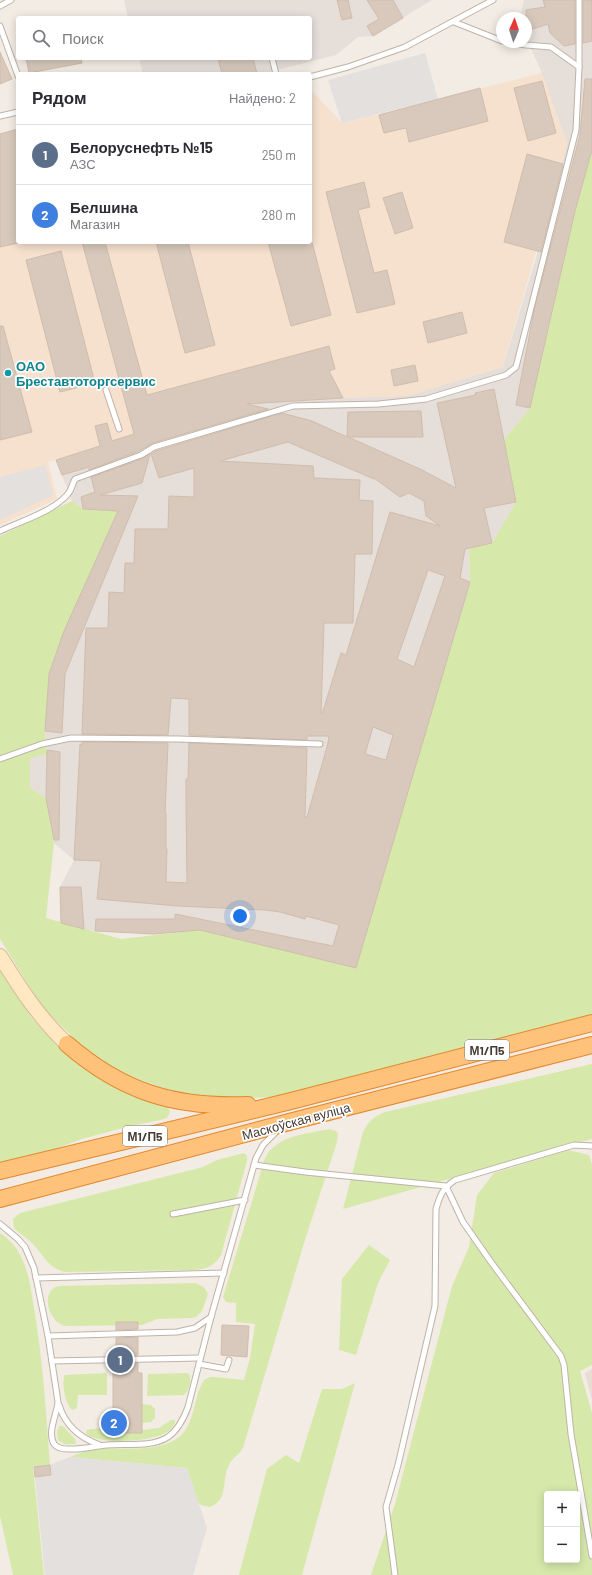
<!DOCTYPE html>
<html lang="ru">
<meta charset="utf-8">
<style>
body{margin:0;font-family:Barlow,sans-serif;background:#f2f2f3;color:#2b2b33}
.controls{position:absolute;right:12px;bottom:12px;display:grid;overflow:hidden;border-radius:4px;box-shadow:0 2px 10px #0003}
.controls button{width:36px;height:36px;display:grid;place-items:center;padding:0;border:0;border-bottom:1px solid #e1e1e2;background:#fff;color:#2b2b33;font:20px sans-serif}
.compass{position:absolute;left:496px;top:12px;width:36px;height:36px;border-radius:50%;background:#fff;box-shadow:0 2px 10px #0003;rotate:3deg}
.you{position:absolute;left:240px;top:916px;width:14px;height:14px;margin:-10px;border:3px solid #fff;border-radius:50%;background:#1a73e8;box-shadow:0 0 0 6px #1a73e833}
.badge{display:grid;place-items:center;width:26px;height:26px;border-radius:50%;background:#ff120f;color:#fff;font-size:13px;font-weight:700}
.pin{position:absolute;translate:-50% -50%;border:2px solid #fff;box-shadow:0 1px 4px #0006}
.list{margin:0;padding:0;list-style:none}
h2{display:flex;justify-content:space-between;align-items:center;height:52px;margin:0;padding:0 16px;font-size:17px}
h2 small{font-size:13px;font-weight:400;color:#7c7c81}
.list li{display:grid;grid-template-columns:26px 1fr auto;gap:12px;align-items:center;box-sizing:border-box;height:60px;padding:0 16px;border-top:1px solid #e1e1e2}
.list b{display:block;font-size:15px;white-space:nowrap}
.list p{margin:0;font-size:13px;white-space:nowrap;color:#7c7c81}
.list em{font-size:13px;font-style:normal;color:#7c7c81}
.icon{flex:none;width:22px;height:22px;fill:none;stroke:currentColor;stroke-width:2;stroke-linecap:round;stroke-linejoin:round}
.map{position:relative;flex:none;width:592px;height:1575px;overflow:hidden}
.search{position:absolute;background:#fff;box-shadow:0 2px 10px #0003;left:16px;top:16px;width:296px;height:44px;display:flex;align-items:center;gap:10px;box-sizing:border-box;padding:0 14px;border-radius:4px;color:#7c7c81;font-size:15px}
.panel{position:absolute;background:#fff;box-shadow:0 2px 10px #0003;left:16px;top:72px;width:296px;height:172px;border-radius:4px}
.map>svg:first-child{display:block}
.residential{fill:#e7ddd2}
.commercial{fill:#f6e0ce}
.industrial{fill:#e5ded9}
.green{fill:#d6e9ab;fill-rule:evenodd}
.parking{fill:#e3e0dd}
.building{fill:#d8c9bc;stroke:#d0bdac;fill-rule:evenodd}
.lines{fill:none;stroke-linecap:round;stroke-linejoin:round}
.service-casing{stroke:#bfb3a7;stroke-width:7}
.secondary-casing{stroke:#d5ba92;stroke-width:16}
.trunk-casing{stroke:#e3872e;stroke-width:18}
.service{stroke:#fff;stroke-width:5}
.secondary{stroke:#ffe8c2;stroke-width:14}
.trunk{stroke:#ffc27a;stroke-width:16}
.culture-dot{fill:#0f9aa8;stroke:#fff;stroke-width:1.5}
.labels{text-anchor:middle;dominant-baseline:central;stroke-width:3.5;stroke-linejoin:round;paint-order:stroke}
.shield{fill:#fff;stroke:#7d7671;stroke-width:1}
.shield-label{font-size:12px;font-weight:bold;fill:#453c34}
.culture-label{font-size:13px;font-weight:bold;fill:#0d838f;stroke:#fff;text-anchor:start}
.street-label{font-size:13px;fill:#453c34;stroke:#fff}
</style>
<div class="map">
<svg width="592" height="1575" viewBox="0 0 592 1575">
<rect width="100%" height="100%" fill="#f3ece4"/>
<polygon class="residential" points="592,1369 592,1400 585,1373"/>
<polygon class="commercial" points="542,73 567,143 503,367 407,396 343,398 333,379 130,436 48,462 57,499 0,525 0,134 18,129 18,242 310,242 310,91 312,91 342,123 392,111"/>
<g class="industrial">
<polygon points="124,0 432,0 373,36 358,37 336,55 261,74 143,74 139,58 310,58 310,18 128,18"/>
<polygon points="524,0 592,0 592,150 575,211 530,408 504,440 516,502 492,543 469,548 470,582 356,968 200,930 154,934 86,930 61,923 60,887 74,860 54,843 46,798 30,788 30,757 47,754 45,731 49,674 64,631 118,511 83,509 72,501 56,460 130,436 333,379 343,398 407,396 503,367 538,251 567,143 542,73 526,38 526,18 520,18"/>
</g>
<g class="green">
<polygon points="592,150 592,1015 293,1092 271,1097 251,1098 207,1097 166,1089 130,1076 111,1066 92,1054 76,1040 48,1013 36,997 0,939 0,536 72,501 83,509 118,511 64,631 49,674 45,731 47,754 30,758 30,788 46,798 54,843 46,918 121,939 200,930 356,968 470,582 469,548 492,543 516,502 504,440 530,408 575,211"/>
<polygon points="0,969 30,1016 45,1033 76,1062 110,1084 167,1106 170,1112 167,1118 160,1120 130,1126 82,1139 39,1155 0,1164"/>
<path d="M592,1064v75l-249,70 20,-77c5,-11 12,-16 22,-20z"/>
<path d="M329,1129l7,2 2,3 -1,8 -33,101 -61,205c-4,7 -11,10 -14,17 -8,15 0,35 -19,42l-9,-2 -3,-3 -11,-34 -117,-11c9,-4 19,-7 29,-8 26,-2 67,5 85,-17 12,-16 10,-37 20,-52l6,-3h5l29,3 6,-22 5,-34 -19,-2v-19l-10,-1 -3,-5 42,-139c12,-23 42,-24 64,-29z"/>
<path d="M568,1150l21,5 3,9v201l-12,6 12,42v162h-221l24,-71 57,-218 17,-39 8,-52 17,-22zM547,1494h30v66h-30z"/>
<path d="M244,1153l3,3v5l-26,94c-6,11 -15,14 -27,15l-128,2c-17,-3 -22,-16 -33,-28 -6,-6 -13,-10 -19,-16l-1,-9 7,-6 183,-46 14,-7z"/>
<path d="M0,1233c9,6 16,13 20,22 9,16 11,35 14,53 9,52 12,105 16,157l-17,2 11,108h-31l-13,-59z"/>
<polygon points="369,1245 390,1260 378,1283 356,1355 339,1350 342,1279"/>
<path d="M195,1283l9,4 4,7 -6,17 -6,6 -5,1 -34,1 -15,6 -78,1c-3,-2 -8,-4 -10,-8 -8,-10 -10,-29 5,-32z"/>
<path d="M107,1373v22h-29l-1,13 -4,2c-8,-4 -12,-29 -8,-35z"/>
<path d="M187,1373l2,1c3,6 0,17 -5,21l-37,1 1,-22z"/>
<polygon points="355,1383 302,1575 239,1575 267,1469 286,1455 299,1463 322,1389 342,1389"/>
<polygon points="142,1404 151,1405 155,1409 155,1418 151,1422 142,1423"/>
<path d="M171,1420h4v3c-4,7 -9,11 -17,13 -13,5 -64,9 -72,-3l1,-3 4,-1 22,-1v5h29v-3l17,-2z"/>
<polygon points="59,1426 63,1426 75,1439 76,1444 64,1444 58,1440 57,1433"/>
</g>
<g class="parking">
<polygon points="425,53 438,99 342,123 328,80"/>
<polygon points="45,465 53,495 0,520 0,477"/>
<polygon points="70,1457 187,1468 207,1528 193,1575 45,1575 35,1477 51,1476 50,1465"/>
</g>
<g class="building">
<polygon points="337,0 348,0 352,18 342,20"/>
<polygon points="367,0 393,0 403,18 373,36 367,26 379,19"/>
<polygon points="543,0 575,0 575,44 564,46 550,33 548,24 526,31 526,10 545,7"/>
<polygon points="583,0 592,0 592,41 583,43"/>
<polygon points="0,52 12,79 0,84"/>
<polygon points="26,58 81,58 82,63 29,73"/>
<polygon points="218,58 253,58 257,74 222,74"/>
<polygon points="585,79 592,79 592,150 575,211 530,408 516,405 535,306 580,135"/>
<polygon points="542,81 556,133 528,141 514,88"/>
<polygon points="480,88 488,121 409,142 406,128 384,133 379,115"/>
<polygon points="18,129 18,243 0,247 0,134"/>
<polygon points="527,154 563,164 541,252 504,242"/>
<polygon points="364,182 370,207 358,210 374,273 387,270 395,304 357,313 326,192"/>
<polygon points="402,192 413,228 395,234 383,198"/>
<polygon points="82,242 105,242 147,395 329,346 335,369 329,371 343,398 247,404 268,409 153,443 139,451 89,470 89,467 62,475 56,460 100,446 95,426 107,423 112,441 134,434"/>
<polygon points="156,242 188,242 215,345 185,353"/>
<polygon points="268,242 312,242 331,315 291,326"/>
<polygon points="61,251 95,383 60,392 26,260"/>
<polygon points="462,312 467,333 428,343 423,322"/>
<polygon points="0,326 3,326 32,432 0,440"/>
<polygon points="415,365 418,381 394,386 391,370"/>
<path d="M494,389l22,113 -32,6 8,35 -27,6 -5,29 10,4 -114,386 -156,-38 -46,4 -59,-3 1,-12h79v-5l158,32 6,-21 -33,-9 -1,3 -25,-7 -15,-2 -87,-4 -81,-7 4,-38 -27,-1 6,-116 2,1v-3l86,1 -3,70h1v36h1l-1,33 21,1 -1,-82v-22h2l1,-36 118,5 -2,69h2l21,-74 1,-7h-22v4l-118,-5v-36l-18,-1 -3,37 -86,-1 4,-106h22l1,-36 15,1 1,-30h9l1,-34h33l1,-33 25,1v-29l-35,10 -8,-24 5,-3 126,-38 30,8 35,16 1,-25 73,-1 2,26h-75l72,32 36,19 -19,-85 39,-8 -1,-2zM288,442l86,37v-1l26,19 9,-4 15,8 2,15 14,10 -50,-14 -44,143 -5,-2 -19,61h-1l3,-91h29l2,-69h17l1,-53 -14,-1 1,-20 -46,-2 -1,-12 -93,-5zM428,570l17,6 -31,91 -17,-8zM373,727l20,8 -7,25 -21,-6z"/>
<polygon points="150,454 142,483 100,495 138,496 65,674 62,733 45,731 49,674 64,631 118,511 83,509 81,497 95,492 91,477 142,459"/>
<polygon points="47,750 60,752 59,840 54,840 46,798"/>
<polygon points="60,887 81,887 84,929 61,923"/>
<polygon points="116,1322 138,1322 138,1329 116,1330"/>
<polygon points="222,1325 249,1326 247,1357 221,1355"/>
<polygon points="138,1337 138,1355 116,1356 116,1338"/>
<polygon points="138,1363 138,1373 142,1373 142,1433 113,1433 113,1373 116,1373 116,1364"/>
<polygon points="50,1465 51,1475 35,1477 34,1467"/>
</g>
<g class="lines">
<defs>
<g id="service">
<polyline points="0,6 11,0"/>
<polyline points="454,22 502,41"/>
<polyline points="0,26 18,76"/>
<polyline points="507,42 526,45 551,47 579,67"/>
<polyline points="272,58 276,74"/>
<polyline points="310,77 348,67 405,47 493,0"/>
<polyline points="0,116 18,112"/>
<polyline points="106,390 119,429"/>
<path d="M0,531c21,-10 58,-21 70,-40 2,-4 3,-8 5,-12l66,-24 13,-8 139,-41 86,-2 47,-5 80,-24 10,-8 60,-237 3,-63v-67"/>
<polyline points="0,759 42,744 71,738 179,739 320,744"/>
<polyline points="254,1165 305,1172 446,1186 463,1222 491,1262 561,1356 564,1365 571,1434 592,1556"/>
<polyline points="173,1214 245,1200"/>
<path d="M0,1224l18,15 7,8 9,21 14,68 10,66c-1,12 -11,30 -4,42 3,4 9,5 14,5 13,1 26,-3 39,-4 19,-2 44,3 61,-8 10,-7 16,-19 20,-30l23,-90 45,-159 7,-13 14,-14"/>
<polyline points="36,1278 224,1273"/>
<polyline points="48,1336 177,1332 195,1328 211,1317"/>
<polyline points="52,1361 200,1358"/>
<polyline points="199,1364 226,1369 229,1360"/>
<path d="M59,1405c6,20 21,33 41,40"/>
<path d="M395,1575l-9,-68 12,-42 37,-159 1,-97c4,-14 7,-21 19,-29l119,-35 18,1"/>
</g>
<path id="secondary" d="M0,956c20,32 39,62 67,88"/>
<g id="trunk">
<path d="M67,1044c55,48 108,64 181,61"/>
<polyline points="0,1171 291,1101 592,1023"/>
<polyline points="0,1199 293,1121 592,1045"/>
</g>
</defs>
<use href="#service" class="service-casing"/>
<use href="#secondary" class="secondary-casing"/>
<use href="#trunk" class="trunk-casing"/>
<use href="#service" class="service"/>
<use href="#secondary" class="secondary"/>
<use href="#trunk" class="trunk"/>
</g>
<circle class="culture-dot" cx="8" cy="373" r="4"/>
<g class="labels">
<g class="shield">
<rect x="465" y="1040" width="44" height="20" rx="3"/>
<rect x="123" y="1126" width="44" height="20" rx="3"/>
</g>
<g class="shield-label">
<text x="487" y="1050">М1/П5</text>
<text x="145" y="1136">М1/П5</text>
</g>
<g class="culture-label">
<text x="16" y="366">ОАО<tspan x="16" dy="15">Бреставтоторгсервис</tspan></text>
</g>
<g class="street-label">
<text transform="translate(296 1121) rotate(-15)">Маскоўская вуліца</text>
</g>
</g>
</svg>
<div class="controls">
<button>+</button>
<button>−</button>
</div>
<svg class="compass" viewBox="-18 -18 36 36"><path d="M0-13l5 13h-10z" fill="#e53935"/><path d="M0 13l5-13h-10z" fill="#7c7c81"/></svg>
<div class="you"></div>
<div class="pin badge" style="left:120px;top:1360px;background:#5c6f8a">1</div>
<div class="pin badge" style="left:114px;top:1423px;background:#3f7fe0">2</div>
<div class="search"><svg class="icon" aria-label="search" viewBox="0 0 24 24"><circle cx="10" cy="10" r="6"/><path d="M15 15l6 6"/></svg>Поиск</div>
<section class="panel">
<h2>Рядом<small>Найдено: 2</small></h2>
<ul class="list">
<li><span class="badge" style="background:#5c6f8a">1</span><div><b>Белоруснефть №15</b><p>АЗС</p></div><em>250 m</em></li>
<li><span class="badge" style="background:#3f7fe0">2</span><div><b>Белшина</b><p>Магазин</p></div><em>280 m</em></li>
</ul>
</section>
</div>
